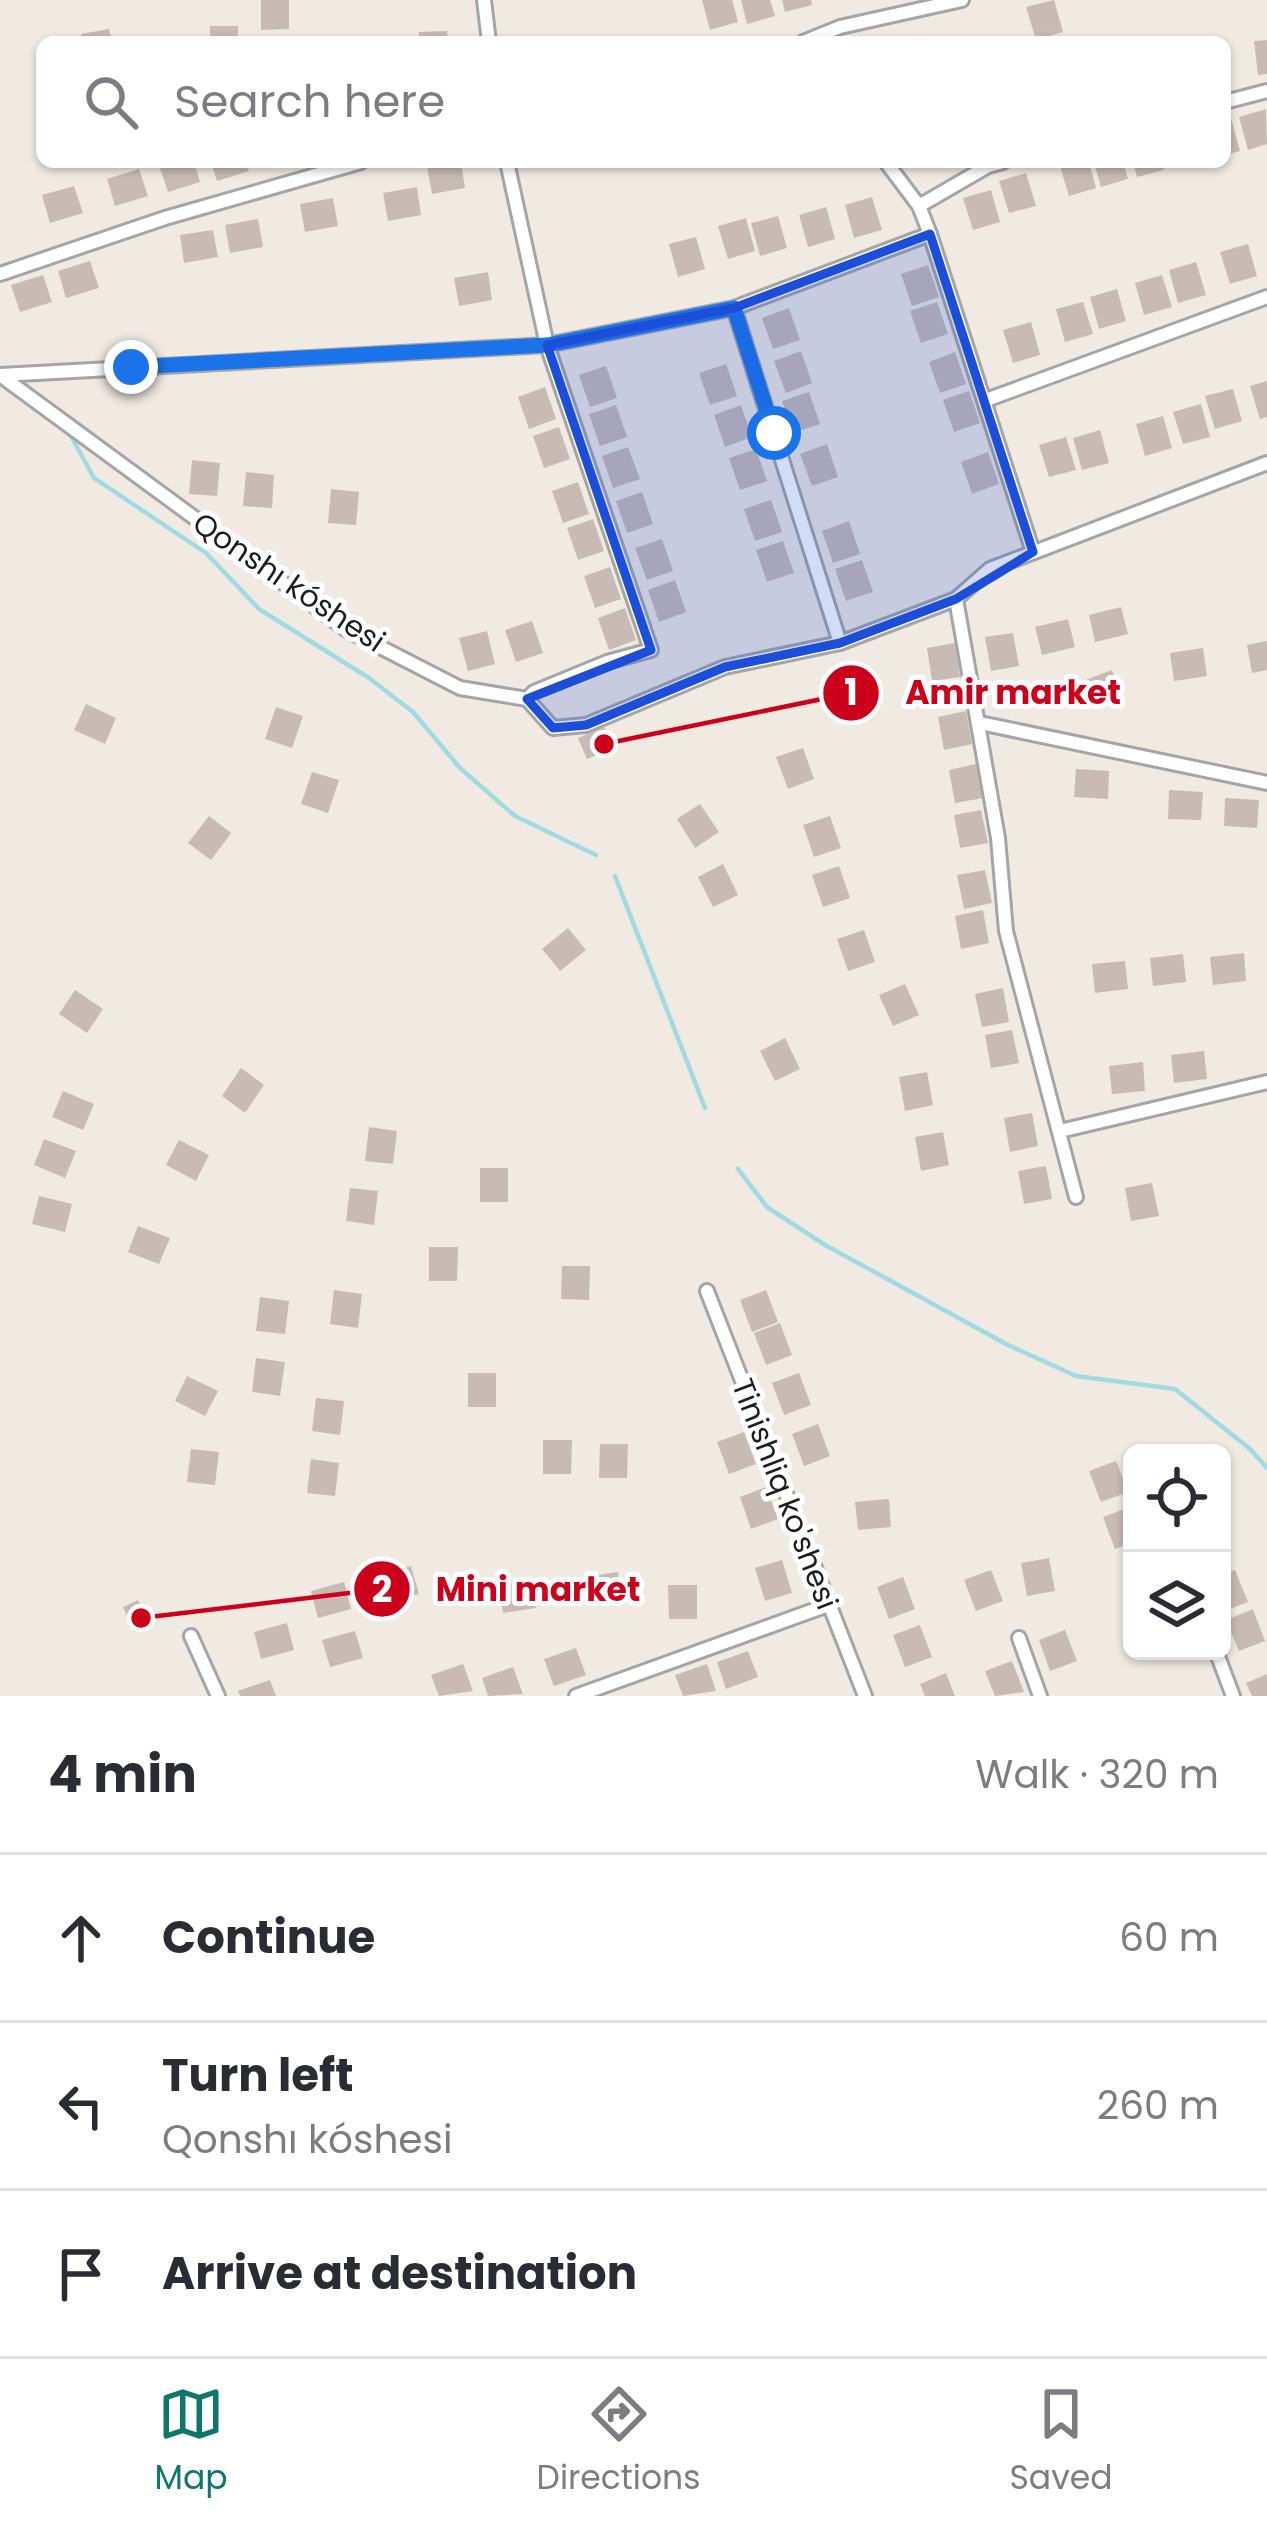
<!DOCTYPE html>
<meta charset="utf-8">
<style>
body{margin:0;font-family:Poppins,sans-serif;background:#f7f7f7;color:#2b2b33}
.controls{position:absolute;right:36px;bottom:36px;display:grid;overflow:hidden;border-radius:18px;box-shadow:0 3px 9px #0004}
.controls button{width:108px;height:108px;display:grid;place-items:center;padding:0;border:0;border-bottom:3px solid #e1e1e2;background:#fff;color:#2b2b33;font:60px sans-serif}
.stop{position:absolute;width:36px;height:36px;margin:-27px;border:9px solid #1a73e8;border-radius:50%;background:#fff}
.stop.end{background:#1a73e8;border-color:#fff;box-shadow:0 3px 12px #0008}
.list{margin:0;padding:0;list-style:none}
h2{display:flex;justify-content:space-between;align-items:center;height:156px;margin:0;padding:0 48px;font-size:51px}
h2 small{font-size:39px;font-weight:400;color:#7c7c81}
.list li{display:grid;grid-template-columns:78px 1fr auto;gap:36px;align-items:center;box-sizing:border-box;height:168px;padding:0 48px;border-top:3px solid #e1e1e2}
.list b{display:block;font-size:45px;white-space:nowrap}
.list p{margin:0;font-size:39px;white-space:nowrap;color:#7c7c81}
.list em{font-size:39px;font-style:normal;color:#7c7c81}
.icon{flex:none;width:66px;height:66px;fill:none;stroke:currentColor;stroke-width:2;stroke-linecap:round;stroke-linejoin:round}
.map{position:relative;flex:none;width:1267px;height:1696px;overflow:hidden}
.search{position:absolute;background:#fff;box-shadow:0 3px 9px #0004;left:36px;right:36px;top:36px;height:132px;display:flex;align-items:center;gap:30px;box-sizing:border-box;padding:0 42px;border-radius:18px;color:#7c7c81;font-size:45px}
.sheet{height:660px;background:#fff}
nav{display:flex;justify-content:space-around;align-items:center;box-sizing:border-box;height:168px;border-top:3px solid #e1e1e2;background:#fff;font-size:33px;color:#7c7c81}
nav a{display:grid;justify-items:center;gap:6px}
nav .on{color:#0f766e}
.map>svg:first-child{display:block}
.lines{fill:none;stroke-linecap:round;stroke-linejoin:round}
.stream{stroke:#a1dae0;stroke-width:4.5}
.building{fill:#c8bbb6}
.street-casing{stroke:#a5a5a5;stroke-width:18}
.street{stroke:#fff;stroke-width:12}
.route{stroke:#1a73e8;stroke-width:15}
.marked{fill:#1d4ed8;fill-opacity:0.2;stroke:#1d4ed8;stroke-width:9;stroke-linejoin:round}
.labels{text-anchor:middle;dominant-baseline:central;stroke-width:10;stroke-linejoin:round;paint-order:stroke}
.street-label{font-size:30px;fill:#1e1e1e;stroke:#fff}
.leader{fill:none;stroke:#cc001a;stroke-width:4.5}
.callout-dot{fill:#cc001a;stroke:#fff;stroke-width:4.5}
.mark-label{font-size:36px;text-anchor:middle;font-weight:bold;fill:#fff}
.callout-label{font-size:33px;text-anchor:middle;font-weight:bold;fill:#cc001a;stroke:#fff;stroke-width:10;stroke-linejoin:round;paint-order:stroke}
</style>
<div class="map">
<svg width="1267" height="1696" viewBox="0 0 1267 1696">
<rect width="100%" height="100%" fill="#f0eae3"/>
<g class="lines">
<g class="stream">
<polyline points="71,436 94,478 206,553 259,609 369,678 413,712 460,768 515,816 596,855"/>
<polyline points="615,876 705,1108"/>
<polyline points="738,1169 767,1207 825,1245 1008,1345 1076,1376 1175,1389 1250,1449 1267,1468"/>
</g>
</g>
<g class="building">
<polygon points="261,0 289,0 289,29 261,30"/>
<polygon points="702,0 732,0 738,22 710,30"/>
<polygon points="741,0 770,0 775,16 747,24"/>
<polygon points="782,0 811,0 812,5 785,12"/>
<polygon points="1054,0 1063,32 1036,40 1026,7"/>
<rect x="210" y="26" width="28" height="16"/>
<polygon points="109,29 112,42 83,42 81,34"/>
<polygon points="447,31 448,42 419,42 419,32"/>
<polygon points="1267,40 1267,74 1258,75 1254,41"/>
<polygon points="1266,109 1267,144 1248,150 1239,117"/>
<polygon points="1231,118 1240,151 1225,155 1225,120"/>
<polygon points="168,162 194,162 200,182 168,192 159,165"/>
<polygon points="211,162 246,162 249,171 217,181"/>
<polygon points="461,162 465,188 432,194 427,166"/>
<polygon points="1089,162 1096,188 1069,196 1059,163"/>
<polygon points="1094,162 1123,162 1128,179 1101,187"/>
<polygon points="1133,162 1162,162 1164,170 1137,177"/>
<polygon points="139,169 148,196 115,206 107,179"/>
<polygon points="1026,173 1036,206 1009,213 999,181"/>
<polygon points="74,186 83,213 50,223 42,195"/>
<polygon points="417,187 421,215 388,221 383,193"/>
<polygon points="991,190 1000,222 973,230 963,198"/>
<polygon points="872,197 882,230 854,238 845,205"/>
<polygon points="333,198 338,226 305,232 300,204"/>
<polygon points="826,207 835,239 808,247 799,215"/>
<polygon points="778,216 787,248 760,256 751,223"/>
<polygon points="746,218 755,251 728,259 718,226"/>
<polygon points="258,219 263,247 230,253 225,225"/>
<polygon points="213,230 218,257 184,263 180,235"/>
<polygon points="696,237 705,269 678,277 669,244"/>
<polygon points="1248,244 1257,276 1230,284 1220,252"/>
<polygon points="90,261 99,288 66,298 58,271"/>
<polygon points="1196,262 1206,295 1178,303 1169,270"/>
<polygon points="928,265 939,297 912,306 901,274"/>
<polygon points="488,272 492,300 459,306 454,278"/>
<polygon points="43,275 52,302 20,312 11,285"/>
<polygon points="1162,275 1172,307 1144,315 1135,283"/>
<polygon points="1117,289 1126,321 1099,329 1090,297"/>
<polygon points="937,302 948,334 921,343 910,311"/>
<polygon points="1083,302 1093,334 1065,342 1056,309"/>
<polygon points="789,308 800,340 773,349 762,318"/>
<polygon points="1031,322 1040,355 1013,363 1003,330"/>
<polygon points="801,351 812,383 786,393 774,361"/>
<polygon points="955,352 966,384 940,393 929,362"/>
<polygon points="726,364 737,396 710,405 699,373"/>
<polygon points="606,366 617,398 590,407 579,375"/>
<polygon points="1267,381 1267,417 1260,419 1250,386"/>
<polygon points="545,387 556,419 529,429 518,397"/>
<polygon points="1233,389 1242,421 1215,429 1205,396"/>
<polygon points="969,391 980,423 954,432 943,400"/>
<polygon points="809,392 820,424 793,433 782,401"/>
<polygon points="1201,404 1210,437 1183,444 1173,412"/>
<polygon points="616,405 627,437 600,446 589,414"/>
<polygon points="741,405 752,437 725,447 714,415"/>
<polygon points="1163,416 1172,448 1145,456 1136,424"/>
<polygon points="559,427 570,459 544,468 533,436"/>
<polygon points="1100,430 1109,463 1082,470 1073,438"/>
<polygon points="1066,437 1076,470 1049,477 1039,445"/>
<polygon points="827,444 838,477 812,486 800,454"/>
<polygon points="628,447 640,479 613,488 602,456"/>
<polygon points="756,449 767,481 740,490 729,458"/>
<polygon points="988,452 999,484 972,494 961,462"/>
<polygon points="192,460 220,463 217,496 189,494"/>
<polygon points="246,472 274,475 272,508 243,506"/>
<polygon points="578,482 589,514 563,523 552,491"/>
<polygon points="331,489 359,492 356,525 328,523"/>
<polygon points="642,492 653,524 627,533 616,501"/>
<polygon points="771,500 782,532 755,541 744,509"/>
<polygon points="593,519 604,551 578,560 567,528"/>
<polygon points="849,521 860,554 833,563 822,531"/>
<polygon points="662,539 673,571 647,580 635,548"/>
<polygon points="783,541 794,573 767,582 756,550"/>
<polygon points="862,560 873,592 846,601 835,569"/>
<polygon points="610,567 621,599 595,608 584,576"/>
<polygon points="675,580 686,612 659,622 648,590"/>
<polygon points="1121,607 1128,634 1095,642 1089,615"/>
<polygon points="625,608 636,640 609,650 598,618"/>
<polygon points="1068,619 1075,647 1042,655 1035,627"/>
<polygon points="532,621 543,653 516,662 505,630"/>
<polygon points="487,631 495,664 468,671 459,638"/>
<polygon points="1013,633 1019,666 991,671 985,637"/>
<polygon points="1267,641 1267,670 1252,673 1247,645"/>
<polygon points="955,643 960,677 932,681 927,648"/>
<polygon points="1203,648 1207,676 1174,681 1170,653"/>
<polygon points="1112,670 1122,697 1090,708 1080,682"/>
<polygon points="86,704 116,718 105,744 74,730"/>
<polygon points="276,707 303,716 292,748 265,739"/>
<polygon points="966,711 972,744 944,750 938,717"/>
<polygon points="604,727 613,748 587,759 578,738"/>
<polygon points="803,748 814,779 788,789 776,757"/>
<polygon points="976,764 983,798 955,803 949,770"/>
<polygon points="1076,769 1109,771 1108,799 1074,797"/>
<polygon points="312,772 339,780 328,813 301,804"/>
<polygon points="1169,790 1203,792 1201,820 1168,819"/>
<polygon points="1225,798 1259,800 1257,828 1224,826"/>
<polygon points="700,804 719,832 695,848 677,819"/>
<polygon points="981,810 988,843 960,848 954,815"/>
<polygon points="209,816 231,833 211,860 188,843"/>
<polygon points="830,816 841,848 814,857 803,825"/>
<polygon points="723,864 738,895 713,907 698,877"/>
<polygon points="839,866 850,898 823,907 812,875"/>
<polygon points="985,870 992,903 964,909 957,875"/>
<polygon points="983,910 989,943 961,949 955,916"/>
<polygon points="568,928 586,950 560,971 542,949"/>
<polygon points="864,930 875,962 848,971 837,939"/>
<polygon points="1244,953 1246,981 1213,985 1210,957"/>
<polygon points="1183,954 1186,982 1153,986 1150,958"/>
<polygon points="1125,961 1128,989 1095,993 1092,964"/>
<polygon points="905,984 919,1015 893,1026 879,995"/>
<polygon points="1003,988 1009,1022 982,1027 975,994"/>
<polygon points="75,990 103,1009 87,1033 59,1014"/>
<polygon points="1012,1030 1019,1063 991,1068 985,1035"/>
<polygon points="785,1038 800,1069 775,1081 760,1051"/>
<polygon points="1204,1051 1207,1079 1174,1083 1171,1055"/>
<polygon points="1143,1062 1145,1091 1112,1094 1109,1066"/>
<polygon points="241,1068 264,1085 245,1113 222,1096"/>
<polygon points="927,1072 933,1105 905,1111 899,1077"/>
<polygon points="63,1091 94,1104 83,1130 52,1117"/>
<polygon points="1032,1113 1038,1146 1010,1152 1004,1118"/>
<polygon points="369,1127 397,1131 393,1164 365,1161"/>
<polygon points="943,1132 949,1165 921,1171 915,1137"/>
<polygon points="44,1139 76,1151 65,1178 34,1165"/>
<polygon points="179,1140 209,1155 196,1181 166,1165"/>
<polygon points="1046,1166 1052,1199 1024,1204 1018,1171"/>
<rect x="480" y="1168" width="28" height="34"/>
<polygon points="1152,1183 1159,1216 1131,1221 1125,1188"/>
<polygon points="350,1188 378,1191 374,1225 346,1221"/>
<polygon points="39,1196 72,1204 65,1232 32,1224"/>
<polygon points="138,1226 170,1238 159,1264 128,1252"/>
<polygon points="429,1247 458,1247 457,1281 429,1281"/>
<polygon points="562,1266 590,1266 589,1300 561,1299"/>
<polygon points="334,1290 362,1294 358,1328 330,1324"/>
<polygon points="766,1290 778,1322 752,1332 740,1300"/>
<polygon points="260,1297 289,1301 285,1334 256,1331"/>
<polygon points="780,1323 792,1355 766,1365 754,1333"/>
<polygon points="256,1358 285,1362 280,1396 252,1392"/>
<rect x="468" y="1373" width="28" height="34"/>
<polygon points="799,1373 811,1405 784,1415 772,1383"/>
<polygon points="187,1376 218,1391 205,1416 175,1401"/>
<polygon points="316,1398 344,1401 340,1435 312,1431"/>
<polygon points="818,1424 830,1456 804,1466 792,1434"/>
<polygon points="744,1432 756,1464 729,1474 717,1442"/>
<polygon points="543,1440 572,1440 571,1474 543,1474"/>
<polygon points="600,1444 628,1444 627,1478 599,1478"/>
<polygon points="191,1449 219,1452 215,1485 187,1482"/>
<polygon points="311,1459 339,1463 335,1496 307,1493"/>
<polygon points="1116,1461 1128,1492 1101,1502 1089,1471"/>
<polygon points="766,1487 778,1519 751,1529 740,1497"/>
<polygon points="889,1499 891,1527 858,1530 855,1502"/>
<polygon points="1130,1507 1132,1543 1115,1549 1103,1517"/>
<polygon points="1049,1558 1055,1591 1027,1596 1021,1563"/>
<polygon points="782,1560 792,1593 765,1601 755,1568"/>
<polygon points="411,1566 419,1594 386,1602 379,1575"/>
<polygon points="991,1570 1003,1601 976,1611 964,1580"/>
<polygon points="1235,1570 1248,1602 1222,1612 1222,1576"/>
<polygon points="618,1572 622,1600 588,1605 584,1577"/>
<polygon points="903,1577 915,1609 889,1619 877,1587"/>
<polygon points="532,1580 536,1608 503,1613 499,1585"/>
<polygon points="344,1582 351,1609 318,1618 311,1591"/>
<polygon points="668,1585 697,1585 697,1619 669,1619"/>
<polygon points="138,1600 149,1624 134,1631 123,1607"/>
<polygon points="1253,1609 1265,1641 1239,1651 1226,1620"/>
<polygon points="287,1623 294,1650 261,1659 254,1632"/>
<polygon points="920,1625 932,1657 905,1667 893,1635"/>
<polygon points="1065,1630 1077,1661 1050,1671 1039,1640"/>
<polygon points="355,1631 363,1658 330,1667 322,1640"/>
<polygon points="576,1648 586,1675 554,1686 544,1659"/>
<polygon points="748,1651 758,1677 726,1689 717,1662"/>
<polygon points="1012,1661 1024,1692 995,1696 985,1671"/>
<polygon points="463,1664 473,1691 439,1696 431,1675"/>
<polygon points="707,1664 716,1691 683,1696 675,1675"/>
<polygon points="513,1667 523,1694 488,1696 482,1678"/>
<polygon points="946,1673 955,1696 925,1696 920,1684"/>
<polygon points="1267,1674 1267,1696 1252,1696 1246,1683"/>
<polygon points="270,1680 276,1696 240,1696 238,1691"/>
</g>
<g class="lines">
<defs>
<g id="street">
<polyline points="484,0 489,42"/>
<polyline points="803,42 840,27 962,0"/>
<polyline points="1225,102 1267,91"/>
<polyline points="507,162 547,345 651,650 607,662 534,692 527,699"/>
<polyline points="886,162 919,206 930,234 1033,552"/>
<polyline points="919,206 988,166 1003,162"/>
<polyline points="0,274 165,218 361,162"/>
<polyline points="734,308 840,643"/>
<polyline points="0,375 347,630 460,688 527,699 553,728 586,725 725,667 840,643 956,599 990,569 1267,463"/>
<polyline points="1,375 547,345 734,308 930,234"/>
<polyline points="986,400 1267,297"/>
<polyline points="956,599 998,838 1006,931 1076,1197"/>
<polyline points="980,723 1267,783"/>
<polyline points="1060,1131 1267,1082"/>
<polyline points="707,1291 865,1696"/>
<polyline points="191,1636 218,1696"/>
<polyline points="1019,1638 1040,1696"/>
<polyline points="1216,1651 1233,1696"/>
<polyline points="576,1696 828,1605"/>
</g>
</defs>
<use href="#street" class="street-casing"/>
<use href="#street" class="street"/>
</g>
<g class="lines">
<polyline class="route" points="131,367 547,345 734,308 774,433"/>
</g>
<path class="marked" d="M930,234l103,318 -77,47 -116,44 -115,24 -139,58 -33,3 -26,-29 124,-49 -104,-305 187,-37z"/>
<g class="labels">
<g class="street-label">
<text transform="translate(289 582) rotate(34)">Qonshı kóshesi</text>
<text transform="translate(785 1494) rotate(69)">Tinishliq ko'shesi</text>
</g>
</g>
<path class="leader" d="M604 744L851 693M141 1618L382 1589"/>
<g class="callout-dot">
<circle cx="604" cy="744" r="12"/>
<circle cx="141" cy="1618" r="12"/>
<circle cx="851" cy="693" r="30"/>
<circle cx="382" cy="1589" r="30"/>
</g>
<g class="mark-label">
<text x="851" y="705">1</text>
<text x="382" y="1602">2</text>
</g>
<g class="callout-label">
<text x="1013" y="704">Amir market</text>
<text x="538" y="1601">Mini market</text>
</g>
</svg>
<div class="controls">
<button><svg class="icon" aria-label="locate" viewBox="0 0 24 24"><circle cx="12" cy="12" r="6"/><path d="M12 2v4M12 18v4M2 12h4M18 12h4"/></svg></button>
<button><svg class="icon" aria-label="layers" viewBox="0 0 24 24"><path d="M12 4l9 5-9 5-9-5zM3 14l9 5 9-5"/></svg></button>
</div>
<div class="stop" style="left:774px;top:433px"></div>
<div class="stop end" style="left:131px;top:367px"></div>
<div class="search"><svg class="icon" aria-label="search" viewBox="0 0 24 24"><circle cx="10" cy="10" r="6"/><path d="M15 15l6 6"/></svg>Search here</div>
</div>
<section class="sheet">
<h2>4 min<small>Walk · 320 m</small></h2>
<ul class="list">
<li><svg class="icon" aria-label="ahead" viewBox="0 0 24 24"><path d="M12 20V5M6 11l6-6 6 6"/></svg><div><b>Continue</b></div><em>60 m</em></li>
<li><svg class="icon" aria-label="left" viewBox="0 0 24 24"><path d="M17 20v-9H6M10 6l-5 5 5 5"/></svg><div><b>Turn left</b><p>Qonshı kóshesi</p></div><em>260 m</em></li>
<li><svg class="icon" aria-label="arrive" viewBox="0 0 24 24"><path d="M6 21V4h12l-3 4 3 4H6"/></svg><div><b>Arrive at destination</b></div></li>
</ul>
</section>
<nav>
<a class="on"><svg class="icon" aria-label="map" viewBox="0 0 24 24"><path d="M3 6l6-2 6 2 6-2v14l-6 2-6-2-6 2zM9 4v14M15 6v14"/></svg>Map</a>
<a><svg class="icon" aria-label="directions" viewBox="0 0 24 24"><path d="M12 3l9 9-9 9-9-9zM9 14v-3h6M13 9l2 2-2 2"/></svg>Directions</a>
<a><svg class="icon" aria-label="saved" viewBox="0 0 24 24"><path d="M7 4h10v16l-5-4-5 4z"/></svg>Saved</a>
</nav>
